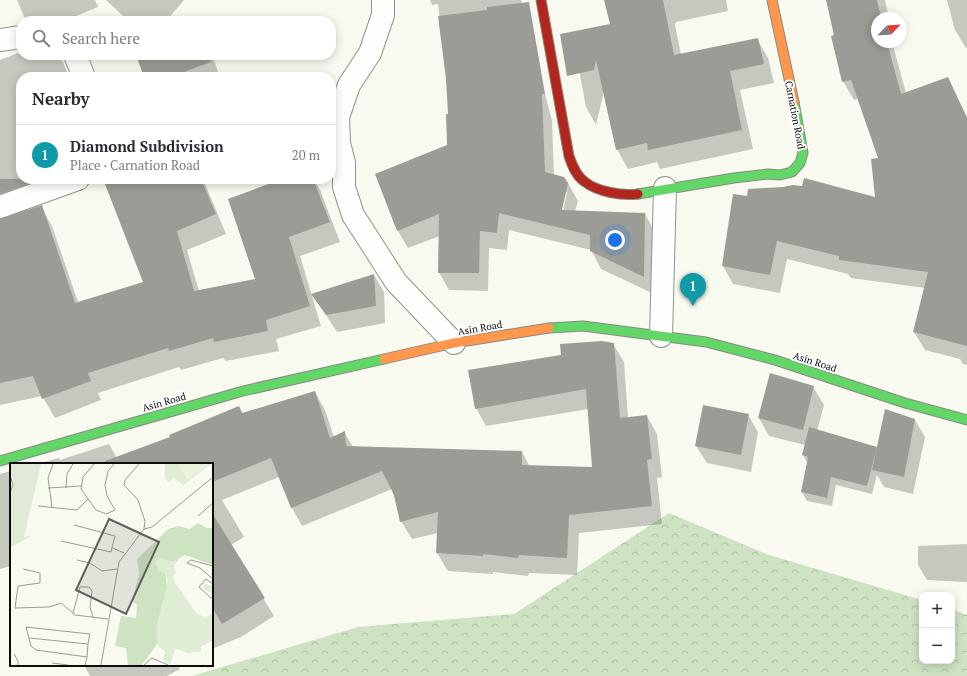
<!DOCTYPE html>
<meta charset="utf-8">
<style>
body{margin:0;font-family:"PT Serif",serif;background:#f7f7f7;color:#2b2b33}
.controls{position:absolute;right:12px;bottom:12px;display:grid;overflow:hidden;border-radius:8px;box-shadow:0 2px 10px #0003}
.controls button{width:36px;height:36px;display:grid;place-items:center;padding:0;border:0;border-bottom:1px solid #e1e1e2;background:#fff;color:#2b2b33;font:20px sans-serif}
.compass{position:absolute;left:871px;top:12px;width:36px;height:36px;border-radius:50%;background:#fff;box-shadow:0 2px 10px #0003;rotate:65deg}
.you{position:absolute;left:615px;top:240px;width:14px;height:14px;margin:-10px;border:3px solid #fff;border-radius:50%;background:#1a73e8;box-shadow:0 0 0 6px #1a73e833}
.badge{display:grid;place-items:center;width:26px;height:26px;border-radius:50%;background:#0f766e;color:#fff;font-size:13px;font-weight:700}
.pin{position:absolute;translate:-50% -33px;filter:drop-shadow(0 1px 2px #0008)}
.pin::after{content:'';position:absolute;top:21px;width:14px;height:12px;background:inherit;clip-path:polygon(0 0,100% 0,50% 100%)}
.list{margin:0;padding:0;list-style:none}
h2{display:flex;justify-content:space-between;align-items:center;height:52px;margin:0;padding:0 16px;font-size:17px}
h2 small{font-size:13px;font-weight:400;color:#7c7c81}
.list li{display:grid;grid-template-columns:26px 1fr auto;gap:12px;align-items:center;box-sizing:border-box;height:60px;padding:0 16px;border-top:1px solid #e1e1e2}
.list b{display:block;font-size:15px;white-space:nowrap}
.list p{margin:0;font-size:13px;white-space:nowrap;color:#7c7c81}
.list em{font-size:13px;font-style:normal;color:#7c7c81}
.icon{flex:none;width:22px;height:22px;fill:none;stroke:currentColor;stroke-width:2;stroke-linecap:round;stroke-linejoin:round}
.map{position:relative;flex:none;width:967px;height:676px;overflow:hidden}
.search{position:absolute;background:#fff;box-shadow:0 2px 10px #0003;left:16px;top:16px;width:320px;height:44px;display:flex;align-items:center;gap:10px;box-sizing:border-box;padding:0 14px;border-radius:16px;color:#7c7c81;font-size:15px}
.panel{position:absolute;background:#fff;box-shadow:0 2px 10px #0003;left:16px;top:72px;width:320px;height:112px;border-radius:16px}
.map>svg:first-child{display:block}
.forest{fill:url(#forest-crowns)}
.shadow{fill:#0003;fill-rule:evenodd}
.building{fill:#9c9c96}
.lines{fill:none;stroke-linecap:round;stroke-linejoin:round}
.street-casing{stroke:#92938f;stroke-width:24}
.fast-casing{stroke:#898a85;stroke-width:11}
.slow-casing{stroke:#898a85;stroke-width:11}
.jam-casing{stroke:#898a85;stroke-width:11}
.street{stroke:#fefefd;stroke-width:22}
.fast{stroke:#63d668;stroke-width:9}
.slow{stroke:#ff974d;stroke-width:9}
.jam{stroke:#b3261e;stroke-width:9}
.labels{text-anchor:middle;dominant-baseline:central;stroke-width:4;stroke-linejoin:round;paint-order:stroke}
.street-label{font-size:10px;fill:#0c0c0c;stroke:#fff}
.inset-road{fill:none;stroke:#9a9b95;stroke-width:1}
.view{fill:#5f5f5c;fill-opacity:0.15;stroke:#5f5f5c;stroke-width:2}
.inset-edge{fill:none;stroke:#0c0c0c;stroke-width:2}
</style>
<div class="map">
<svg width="967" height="676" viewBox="0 0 967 676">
<defs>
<pattern id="forest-crowns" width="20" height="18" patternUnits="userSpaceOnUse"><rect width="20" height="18" fill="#cde3c2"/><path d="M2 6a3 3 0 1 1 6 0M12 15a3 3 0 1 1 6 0" fill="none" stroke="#afc2a6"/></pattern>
</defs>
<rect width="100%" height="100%" fill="#f8faf0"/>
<polygon class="forest" points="669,513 769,555 922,600 922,661 952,661 952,609 967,615 967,676 192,676 358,627 514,614"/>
<g class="shadow">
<polygon points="17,0 95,0 98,7 64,21 26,21"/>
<polygon points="106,0 184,0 166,21 124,21 123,16"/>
<path d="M430,0h91l31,121 2,54 14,8 10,18 -3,11 70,2 10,18 -1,62 -53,-25 -10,-19 -82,-20 -2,20 -18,-2 -1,43 -39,-1 -10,-18 1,-36 -32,12 -10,-17 50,-85 1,-31 -2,-36 -9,-75 -6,1zM565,192h2l-5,24 -2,-1z"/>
<polygon points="605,0 726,0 728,11 676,22 675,25 681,55 757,39 768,58 774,83 740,90 753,149 660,169 657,162 628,169 617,149 604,91 596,125 586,107 572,33 611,25"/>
<polygon points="827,0 885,0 889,18 877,18 877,42 892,42 906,93 947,79 967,116 967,365 963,364 960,359 925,350 914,332 925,288 851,278 848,274 787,259 780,293 733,284 723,266 748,197 876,198 880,159 859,98 854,100 843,81"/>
<polygon points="947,0 967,0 967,47 966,48 955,30"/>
<polygon points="21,52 21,55 60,55 69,77 21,77 21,179 95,179 43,199 7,215 0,220 0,60"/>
<polygon points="137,55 212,55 220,77 145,77"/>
<polygon points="104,179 203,179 226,234 187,250 199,291 257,280 285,179 314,179 320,190 340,242 300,256 321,326 276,339 279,351 226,361 223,358 181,370 179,367 98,393 101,400 55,418 42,396 0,405 0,220 41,207 52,226 78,302 144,283"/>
<polygon points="374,275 384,292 385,323 337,332 313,295"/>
<polygon points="613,344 624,362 628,418 647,416 657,434 662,477 657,478 662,524 579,533 577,575 529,573 528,576 493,572 493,574 448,571 437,553 438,533 412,539 401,521 392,489 302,526 292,508 279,477 222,500 244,537 231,545 274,616 241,637 212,649 212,464 37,464 59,458 60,460 109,444 117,458 171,438 239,407 243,414 315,392 325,410 334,437 344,432 353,447 522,452 530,467 593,468 589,409 486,426 476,408 562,356"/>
<polygon points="813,387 824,405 817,431 876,448 877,450 915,420 925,437 913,494 884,487 877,475 872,494 836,485 832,506 807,501 802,492 808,464 803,455 805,445 769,436 759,418"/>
<polygon points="748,415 758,432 751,472 707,463 696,446"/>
<polygon points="11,471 11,566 0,569 0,474"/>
<polygon points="967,544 967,582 927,580 918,565 918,546"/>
<polygon points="84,665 177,665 180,669 167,676 90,676"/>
</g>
<g class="building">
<polygon points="604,0 663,0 674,55 758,38 764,64 730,71 742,130 648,150 647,143 616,150 596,60 594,70 567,76 560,34 610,24"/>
<polygon points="826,0 877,0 881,18 877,18 877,42 887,42 901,94 948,77 967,118 967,346 913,332 928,272 839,260 839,256 777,241 770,275 722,266 733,194 747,196 748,189 783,187 793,185 802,186 804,178 875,197 871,159 878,158 851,80 842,82 831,36 834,35"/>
<polygon points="529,2 545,94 542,94 545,172 564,177 568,183 562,210 645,213 644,277 590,251 590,235 499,213 497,233 480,231 479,273 438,273 439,214 397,231 375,174 447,145 446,114 448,114 446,79 438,16 487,10 487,7"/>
<polygon points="136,55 208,55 211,62 170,77 144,77"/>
<polygon points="0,179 33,179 34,182 0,194"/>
<polygon points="103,179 201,179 216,214 177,231 194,291 255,279 228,199 282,179 313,179 330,222 289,237 310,306 266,320 268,331 214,342 213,338 169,351 168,348 88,373 91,381 42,399 33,376 0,383 0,219 42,205 75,303 143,282"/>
<polygon points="374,274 376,306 326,315 311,294"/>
<polygon points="602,341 614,343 620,418 647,415 652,459 647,460 652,506 569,515 567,558 519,555 518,558 483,554 483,556 436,553 438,512 400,522 394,495 382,471 291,508 271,458 212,482 212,464 105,464 105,461 170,437 169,435 239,406 242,413 315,391 330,438 345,431 346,446 522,451 522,465 592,467 586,389 475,409 468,370 561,355 560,344"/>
<polygon points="770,373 814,386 803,430 758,418"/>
<polygon points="703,405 749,414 741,455 695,446"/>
<polygon points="885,409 915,419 904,477 872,470"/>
<polygon points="809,427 877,447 867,486 831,477 827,498 801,492 808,457 802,455"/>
<polygon points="212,513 265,598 222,624 212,607"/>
</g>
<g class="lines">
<defs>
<g id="street">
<polyline points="383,0 383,15 370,53 349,85 338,117 339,143 344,163 344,187 353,215 396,282 454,343"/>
<polyline points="0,40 21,37"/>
<polyline points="75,55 84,77"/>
<polyline points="0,207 78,179"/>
<polyline points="661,336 665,188"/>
</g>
<g id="fast">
<polyline points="638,194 734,178 768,174 780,175 792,172 800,163 803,153 794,102"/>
<polyline points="549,328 583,326 706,342 775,360 905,403 967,420"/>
<polyline points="0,461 243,391 384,359"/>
</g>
<g id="slow">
<polyline points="772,0 794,102"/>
<polyline points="384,359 454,343 549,328"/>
</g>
<path id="jam" d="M541,0l28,156c3,9 7,20 16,26 13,10 37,14 53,12"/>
</defs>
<use href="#street" class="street-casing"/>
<use href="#fast" class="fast-casing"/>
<use href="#slow" class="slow-casing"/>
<use href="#jam" class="jam-casing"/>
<use href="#street" class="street"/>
<use href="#fast" class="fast"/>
<use href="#slow" class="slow"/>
<use href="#jam" class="jam"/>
</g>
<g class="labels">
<g class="street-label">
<text transform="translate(795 115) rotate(79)">Carnation Road</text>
<text transform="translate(480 328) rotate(-10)">Asin Road</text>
<text transform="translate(815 362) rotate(18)">Asin Road</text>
<text transform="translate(164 402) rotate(-16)">Asin Road</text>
</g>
</g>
<g transform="translate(10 463)">
<rect width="203" height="203" fill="#f8faf0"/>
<path d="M188,60l8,5h7v37l-28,-10 -13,7 -5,-2 -9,10 7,3 2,13 46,54 -12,6v5l-13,2 -13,-5 -5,16 -7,-4 3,-8 -9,-8 -15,21h-14l-2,-17 -11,-2 6,-30 15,2 1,-13 -5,-4 7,-27 -2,-15 31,-30 10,-3 12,3z" fill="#cde3c2"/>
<path d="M0,1h31l-17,73 8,-1 -21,11 -1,7z" fill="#e1ead6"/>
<path d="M155,1h46l-28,21 -9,-7 -6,4 -3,-4zM173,92l6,2 -7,-1 -8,9 2,8 -3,2 2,8 22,31 8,3 8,-3v26l-12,6v5l-13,2 -13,-5 -5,16 -7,-4 3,-8 -9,-8v-21l11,-41 -3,-9 -7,-3 -3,-8 5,-4 12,4zM194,120l9,4v7l-9,-5z" fill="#deedd3"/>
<path d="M169,1h31l-23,16z" fill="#e8f2dc"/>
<path class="inset-road" d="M84,1l-11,13 -2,12 15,21 10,4 9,-4 -8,-14 -2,-11 3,-14 6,-7M0,12l3,10 -3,8M38,25l33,-2M56,25l1,-14 6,-10M28,43l39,4 11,-11M42,44l-4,-29 5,-14M188,53l15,-13M134,66l8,-2 61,-50M51,78l50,11 4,-16 -41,-11M103,85l11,5M67,97l13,3 12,8 15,-2M203,103l-22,-6 -4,3 13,5 13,11M13,106l17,4v10l-22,3 -3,22 34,-1 12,-4 14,12 33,4M203,121l-7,-5 -7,8 12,11 2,-1M63,150l7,-26h9l3,4 -2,16 3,10M19,175l59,6M4,191l4,7v4M42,200l16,2M75,202l2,-8 1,-13 2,-10 -64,-7 5,19 5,4 51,7M91,202l18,-103 25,-33 1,-8 -7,-21 -14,-15 1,-5 14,-16M134,202l8,-7 16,7"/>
<path class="view" d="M99,56l50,23 -33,72 -50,-24z"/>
<rect width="203" height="203" class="inset-edge"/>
</g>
</svg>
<div class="controls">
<button>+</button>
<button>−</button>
</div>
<svg class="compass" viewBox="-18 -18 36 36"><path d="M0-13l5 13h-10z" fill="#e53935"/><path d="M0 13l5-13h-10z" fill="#7c7c81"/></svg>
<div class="you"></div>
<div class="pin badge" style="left:693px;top:306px;background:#0f9aa8">1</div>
<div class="search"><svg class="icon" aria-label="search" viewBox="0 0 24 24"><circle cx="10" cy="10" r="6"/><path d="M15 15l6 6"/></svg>Search here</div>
<section class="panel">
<h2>Nearby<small></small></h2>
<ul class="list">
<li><span class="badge" style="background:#0f9aa8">1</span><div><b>Diamond Subdivision</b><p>Place · Carnation Road</p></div><em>20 m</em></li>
</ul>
</section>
</div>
